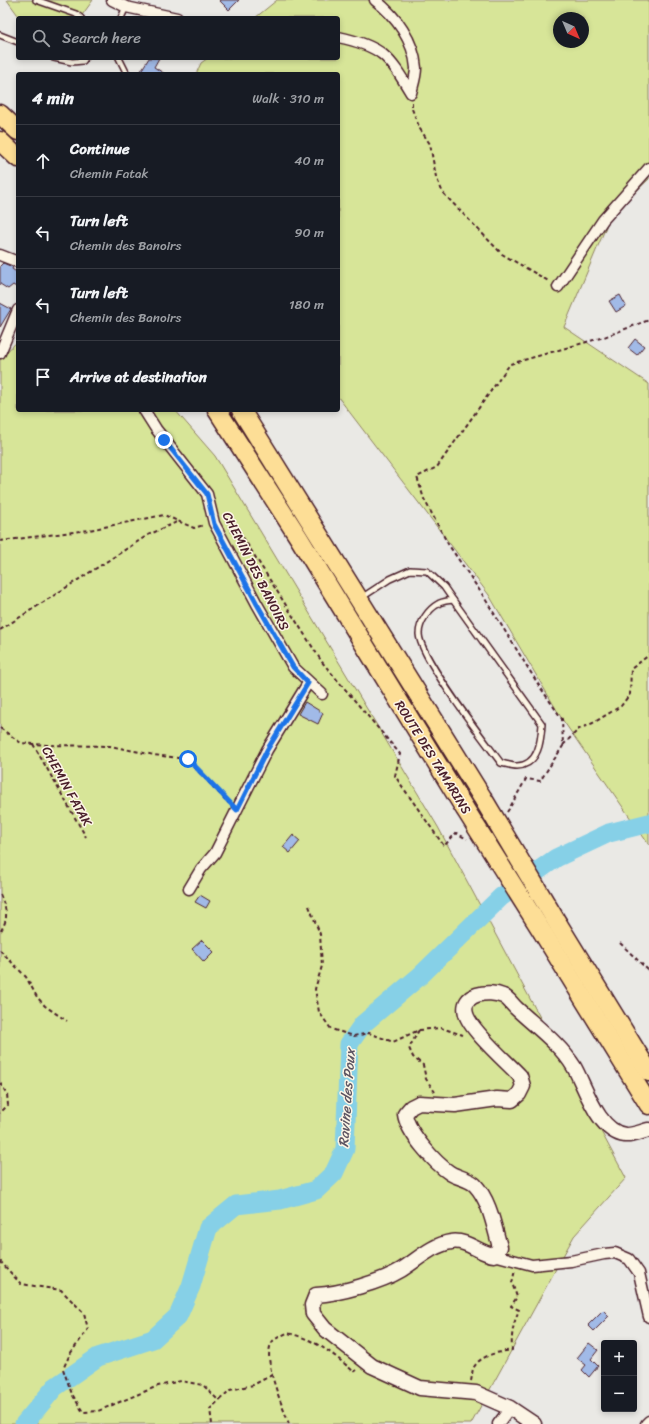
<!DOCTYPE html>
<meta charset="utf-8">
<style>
body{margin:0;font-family:Sriracha,sans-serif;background:#242831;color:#f1f3f6}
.controls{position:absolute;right:12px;bottom:12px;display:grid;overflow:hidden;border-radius:4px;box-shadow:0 2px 6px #0003}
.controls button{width:36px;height:36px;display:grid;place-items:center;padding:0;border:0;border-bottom:1px solid #363941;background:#171b24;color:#f1f3f6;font:20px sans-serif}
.compass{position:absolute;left:553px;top:12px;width:36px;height:36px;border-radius:50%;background:#171b24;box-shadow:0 2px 6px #0003;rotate:136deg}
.stop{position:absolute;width:12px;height:12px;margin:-9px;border:3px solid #1a73e8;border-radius:50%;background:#fff}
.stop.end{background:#1a73e8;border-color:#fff;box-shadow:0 1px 4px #0008}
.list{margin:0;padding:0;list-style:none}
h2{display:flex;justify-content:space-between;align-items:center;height:52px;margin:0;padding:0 16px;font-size:17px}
h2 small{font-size:13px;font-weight:400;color:#9ea1a6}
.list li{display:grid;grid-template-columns:26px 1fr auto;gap:12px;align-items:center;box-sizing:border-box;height:72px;padding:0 16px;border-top:1px solid #363941}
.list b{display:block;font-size:15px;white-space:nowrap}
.list p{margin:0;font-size:13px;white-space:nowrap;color:#9ea1a6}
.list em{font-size:13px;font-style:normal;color:#9ea1a6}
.icon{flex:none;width:22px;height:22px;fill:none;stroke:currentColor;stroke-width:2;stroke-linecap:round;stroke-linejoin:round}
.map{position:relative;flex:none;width:649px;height:1424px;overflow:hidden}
.search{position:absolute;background:#171b24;box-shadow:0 2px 6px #0003;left:16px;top:16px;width:324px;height:44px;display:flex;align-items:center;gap:10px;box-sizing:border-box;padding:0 14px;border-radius:4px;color:#9ea1a6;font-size:15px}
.panel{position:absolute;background:#171b24;box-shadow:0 2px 6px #0003;left:16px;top:72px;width:324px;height:340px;border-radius:4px}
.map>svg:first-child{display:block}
.grass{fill:#d7e598;stroke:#908262;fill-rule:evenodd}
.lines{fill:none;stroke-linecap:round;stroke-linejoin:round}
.river{stroke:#86d0e7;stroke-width:19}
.building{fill:#a1bae7;stroke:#4a1f2b}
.lane-casing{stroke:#4a1f2b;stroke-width:8}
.street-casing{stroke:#4a1f2b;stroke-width:13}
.secondary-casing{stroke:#4a1f2b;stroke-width:17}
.highway-casing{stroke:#4a1f2b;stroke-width:21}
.path{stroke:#4a1f2b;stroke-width:2;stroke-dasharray:4 3;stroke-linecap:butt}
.lane{stroke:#fcf5e5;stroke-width:5}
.street{stroke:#fcf5e5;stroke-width:10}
.secondary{stroke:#fcf5e5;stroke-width:14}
.highway{stroke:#fdde96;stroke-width:18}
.highway-bridge-casing{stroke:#4a1f2b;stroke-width:21;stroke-linecap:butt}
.highway-bridge{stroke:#fdde96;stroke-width:18}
.route{stroke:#1a73e8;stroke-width:5}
.labels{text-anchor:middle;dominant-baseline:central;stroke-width:3;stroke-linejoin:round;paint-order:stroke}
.street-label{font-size:13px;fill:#4a1f2b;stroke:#fcf5e5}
.water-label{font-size:14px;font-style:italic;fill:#5c5463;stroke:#fcf5e5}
</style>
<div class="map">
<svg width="649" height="1424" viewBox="0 0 649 1424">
<rect width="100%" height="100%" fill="#eae9e5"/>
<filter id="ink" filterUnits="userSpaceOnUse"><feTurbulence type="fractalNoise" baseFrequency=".025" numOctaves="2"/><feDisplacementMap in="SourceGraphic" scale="8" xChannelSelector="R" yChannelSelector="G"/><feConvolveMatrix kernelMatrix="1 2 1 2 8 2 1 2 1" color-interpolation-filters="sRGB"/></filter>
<g filter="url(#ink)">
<g class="grass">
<polygon points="7,0 93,0 80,18 20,18"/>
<path d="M277,0h372v179l-38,36 -47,112 85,57v461l-87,-126 -73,-124 -151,-198v-323h-142l5,-11 7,-5h130v-40h-83zM559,18h24v24h-24z"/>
<polygon points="18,341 18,410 175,410 215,456 438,827 626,1178 574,1236 471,1424 0,1424 0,358"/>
</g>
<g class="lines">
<polyline class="river" points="24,1424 55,1387 98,1357 153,1339 178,1316 191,1286 208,1228 236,1205 280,1200 316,1190 334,1173 345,1149 349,1044 363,1024 421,975 501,897 556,858 609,833 649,823"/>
</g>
<g class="building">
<polygon points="219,0 239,0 229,10"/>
<polygon points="149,58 159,58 154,67 165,74 139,74"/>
<polygon points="3,263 13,267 12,269 18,273 18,288 13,285 8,289 0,284 0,266"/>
<polygon points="620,295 626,306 616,312 609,301"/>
<polygon points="0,303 11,309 0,327"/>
<polygon points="635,339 644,346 637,355 628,348"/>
<polygon points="305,702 323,713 318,724 298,714"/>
<polygon points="293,835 300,841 290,853 283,847"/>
<polygon points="200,895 210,901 206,908 195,902"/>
<polygon points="202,940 214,952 204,962 192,949"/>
<polygon points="603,1310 609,1316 594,1331 588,1325"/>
<polygon points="589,1343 598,1350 591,1359 598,1366 589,1377 582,1370 586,1365 577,1358"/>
</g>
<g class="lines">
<defs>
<g id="lane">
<polyline points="36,0 76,14 81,18"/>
<polyline points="121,18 126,7"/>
<polyline points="0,35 18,42"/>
<polyline points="54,58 72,62 83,61 85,58"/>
<polyline points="119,58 127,74"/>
<polyline points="361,598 390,579 410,570 427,571 444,587 453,600"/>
<path d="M453,600l89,124c-1,16 -3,41 -25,42 -5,0 -11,-2 -16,-3 -17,-23 -81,-105 -82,-129 0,-12 10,-25 19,-30 4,-3 10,-3 15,-4z"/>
</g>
<g id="street">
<polyline points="112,0 126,7 177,18"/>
<path d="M338,37c44,9 51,19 73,56 2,-8 5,-17 5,-25 -2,-27 -20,-52 -41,-68"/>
<polyline points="0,255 18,262"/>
<polyline points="558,287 603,220 649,168"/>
<polyline points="0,353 18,310"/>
<polyline points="144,410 156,429 207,494 214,523 257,604 293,667 322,694"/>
<polyline points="189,889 201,869 215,853 267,750 308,683"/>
<polyline points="494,1255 532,1265 571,1261 604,1254 615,1253 629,1259 639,1273 649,1317"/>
<polyline points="498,1424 510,1408"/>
<polyline points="646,1424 649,1421"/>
</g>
<path id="secondary" d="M534,1424l-24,-16 -34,-15 -56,-5 -48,-22 -47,-37 -12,-15 -1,-9 4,-10c23,-1 65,-13 85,-25 16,-10 31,-25 50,-28 16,-3 29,12 43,13l6,-8c-6,-20 -10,-46 -25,-62 -6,-6 -17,-7 -25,-12 -15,-10 -43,-41 -45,-59l6,-7 8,-4 36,2 42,-6 15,1 7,-6 4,-8 -3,-10c-12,-13 -50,-46 -54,-62 -6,-21 23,-24 37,-18 5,2 9,8 13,12 19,18 44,36 58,59 11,19 24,65 51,68 7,1 18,-4 24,-5"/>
<g id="highway">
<polyline points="0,114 18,131"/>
<polyline points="0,141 18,158"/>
<polyline points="217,410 299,538 465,809"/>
<polyline points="241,410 482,797"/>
<polyline points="558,924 649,1072"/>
<polyline points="543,933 649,1105"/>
</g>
</defs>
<use href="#lane" class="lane-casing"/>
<use href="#street" class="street-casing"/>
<use href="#secondary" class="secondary-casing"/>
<use href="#highway" class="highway-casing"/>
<g class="path">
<polyline points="412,102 412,109 420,129 430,144 436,177 443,193 502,254 550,282"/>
<polyline points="231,531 242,536 322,662 400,754 395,776 444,846 456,833 467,839"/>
<polyline points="0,541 89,530 164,515 194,528 204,525"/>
<polyline points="0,630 148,535 179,521"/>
<polyline points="0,728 21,743 46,745 110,746 154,755 187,759 229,803"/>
<polyline points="33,744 86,837"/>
<polyline points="563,745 579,729 593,723 621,706 630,694 631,669 649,655"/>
<polyline points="507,812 509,809 526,779 540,781 563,746 562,719 538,684 482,594 448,544 424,499 417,477 437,467 510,364 604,337 649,320"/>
<path d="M0,894c6,16 10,23 0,38"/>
<polyline points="309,906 320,934 322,966 315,989 319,1012 331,1029 354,1036 369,1033 393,1042 419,1030 441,1028 463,1035"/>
<polyline points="620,943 649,971"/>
<polyline points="0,950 26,977 37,997 45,1006 67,1021"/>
<polyline points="419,1030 409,1048 413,1057 423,1065 426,1079 435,1092"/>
<polyline points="0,1083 7,1094 8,1105 0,1113"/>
<polyline points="0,1261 21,1284 61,1290 84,1313 88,1329 70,1354 63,1369 72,1394 83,1412 98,1411 158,1386 181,1381 203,1385 218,1400"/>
<path d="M471,1381c1,-4 1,-9 2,-12 6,-14 26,-17 39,-19 -1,-15 1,-26 7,-40l-8,-4 6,-9 -5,-14 3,-13"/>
<polyline points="212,1424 210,1409 230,1390 253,1385 272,1375"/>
<path d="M289,1424c-6,-17 -29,-68 -16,-83 3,-3 10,-6 14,-8 26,5 47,21 67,39l3,-2"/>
</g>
<use href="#lane" class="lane"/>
<use href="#street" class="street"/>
<use href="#secondary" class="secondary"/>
<use href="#highway" class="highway"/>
<defs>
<g id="highway-bridge">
<polyline points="482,797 558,924"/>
<polyline points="465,809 543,933"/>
</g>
</defs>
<use href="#highway-bridge" class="highway-bridge-casing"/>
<use href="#highway-bridge" class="highway-bridge"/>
</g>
</g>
<g class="lines" filter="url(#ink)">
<polyline class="route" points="164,440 207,494 214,524 257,604 293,667 308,683 267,750 237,810 188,759"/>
</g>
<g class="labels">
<g class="street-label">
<text transform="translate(256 571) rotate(63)">CHEMIN DES BANOIRS</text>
<text transform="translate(433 757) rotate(58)">ROUTE DES TAMARINS</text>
<text transform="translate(67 786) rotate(61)">CHEMIN FATAK</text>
</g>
<g class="water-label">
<text transform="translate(347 1098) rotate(-86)">Ravine des Poux</text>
</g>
</g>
</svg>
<div class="controls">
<button>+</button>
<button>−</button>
</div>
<svg class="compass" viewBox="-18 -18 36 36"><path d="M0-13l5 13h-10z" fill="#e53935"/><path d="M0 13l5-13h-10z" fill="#9ea1a6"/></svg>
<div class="stop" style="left:188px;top:759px"></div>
<div class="stop end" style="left:164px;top:440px"></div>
<div class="search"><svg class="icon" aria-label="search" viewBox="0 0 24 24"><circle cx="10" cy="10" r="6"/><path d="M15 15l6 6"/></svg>Search here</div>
<section class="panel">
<h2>4 min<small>Walk · 310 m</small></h2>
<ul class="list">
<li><svg class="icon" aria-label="ahead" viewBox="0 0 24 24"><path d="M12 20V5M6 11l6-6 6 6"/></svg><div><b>Continue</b><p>Chemin Fatak</p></div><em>40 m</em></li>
<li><svg class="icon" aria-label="left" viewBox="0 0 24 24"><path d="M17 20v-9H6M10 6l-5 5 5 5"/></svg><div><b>Turn left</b><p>Chemin des Banoirs</p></div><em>90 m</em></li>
<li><svg class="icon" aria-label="left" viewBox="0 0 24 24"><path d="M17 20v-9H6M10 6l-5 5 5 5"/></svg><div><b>Turn left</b><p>Chemin des Banoirs</p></div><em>180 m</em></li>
<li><svg class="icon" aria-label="arrive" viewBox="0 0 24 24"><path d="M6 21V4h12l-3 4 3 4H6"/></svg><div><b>Arrive at destination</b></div></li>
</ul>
</section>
</div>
